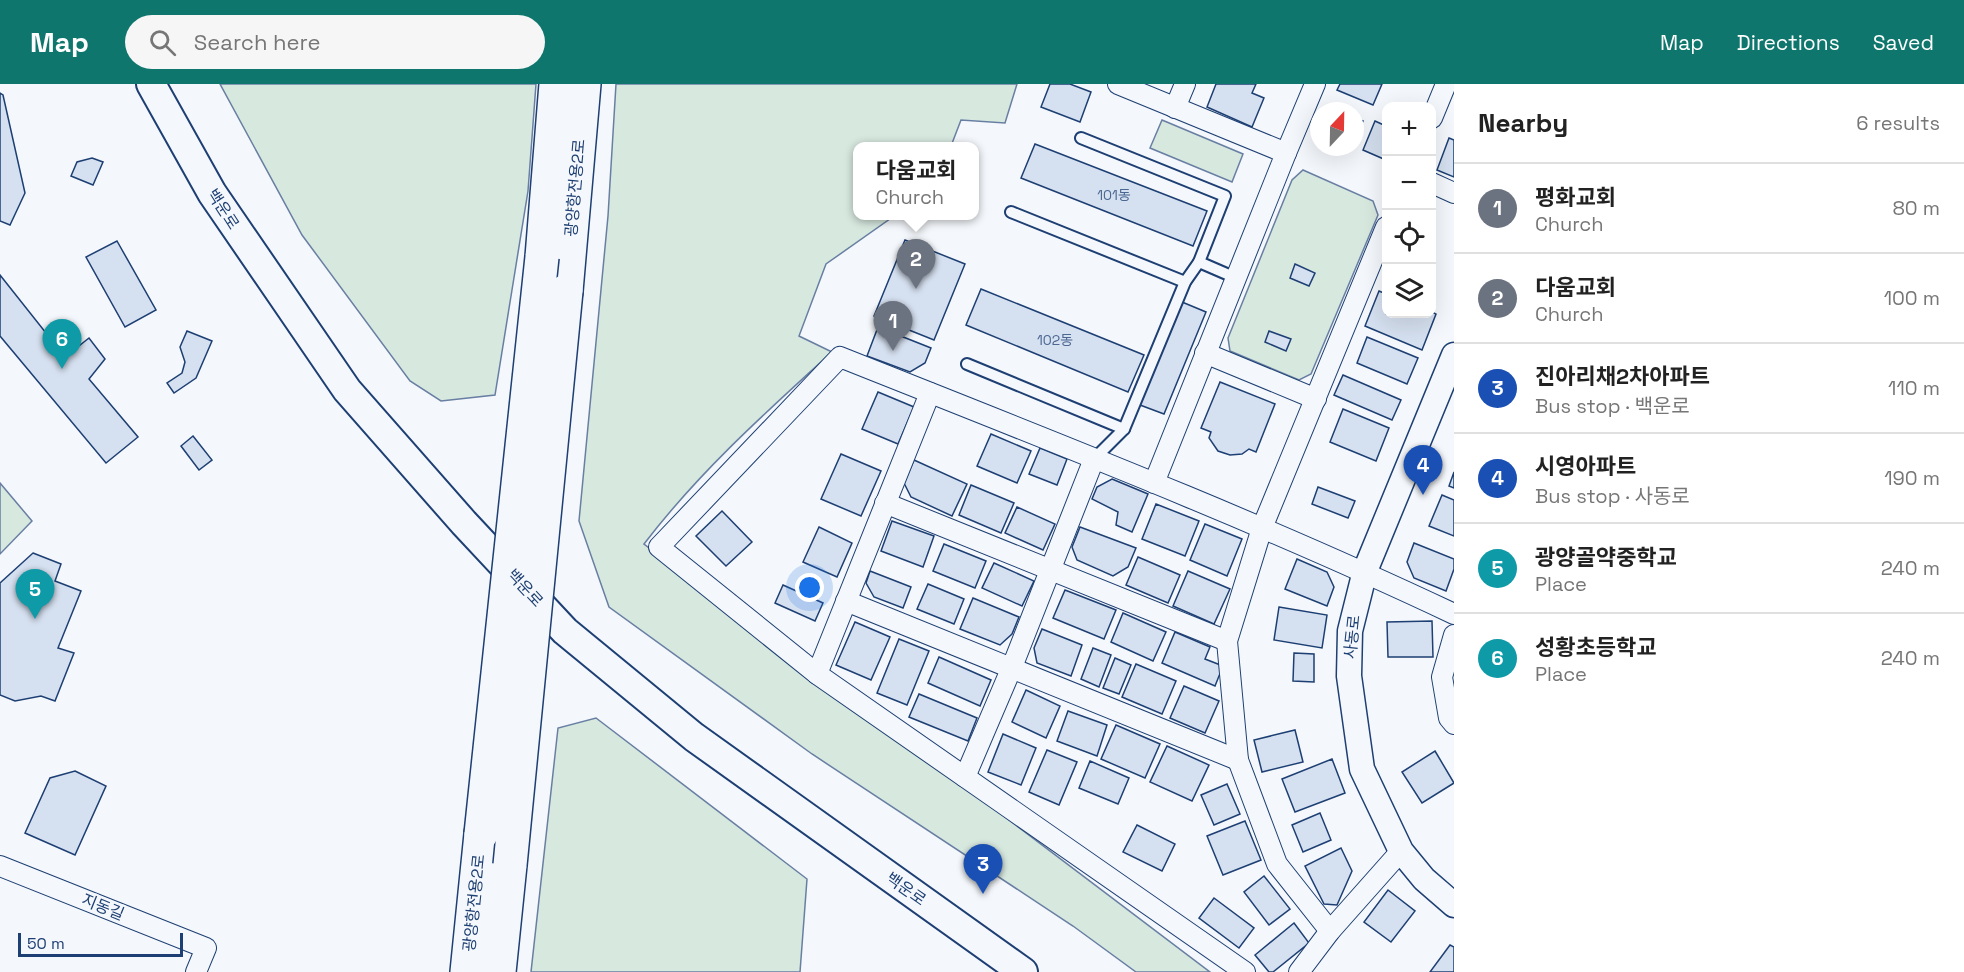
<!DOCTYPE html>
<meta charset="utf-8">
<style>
body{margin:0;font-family:"Space Grotesk","Noto Sans KR",sans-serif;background:#f6f6f6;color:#222}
.controls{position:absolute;right:18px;top:18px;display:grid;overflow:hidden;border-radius:12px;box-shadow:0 6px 24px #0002}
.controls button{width:54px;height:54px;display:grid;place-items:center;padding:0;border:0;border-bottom:2px solid #e0e0e0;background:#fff;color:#222;font:30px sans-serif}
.compass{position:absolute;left:1310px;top:18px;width:54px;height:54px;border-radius:50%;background:#fff;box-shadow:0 6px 24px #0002;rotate:22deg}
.scale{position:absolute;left:18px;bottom:15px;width:165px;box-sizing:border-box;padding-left:6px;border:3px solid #1d3f73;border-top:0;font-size:16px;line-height:21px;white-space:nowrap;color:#1d3f73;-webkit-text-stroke:4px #f4f7fb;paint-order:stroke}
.you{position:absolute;left:810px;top:504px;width:21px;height:21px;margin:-15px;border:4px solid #fff;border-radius:50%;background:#1a73e8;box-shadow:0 0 0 9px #1a73e833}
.badge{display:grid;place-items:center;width:39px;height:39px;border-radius:50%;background:#0f766e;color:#fff;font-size:20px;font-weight:700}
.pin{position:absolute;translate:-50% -50px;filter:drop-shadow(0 2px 3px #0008)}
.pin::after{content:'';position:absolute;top:32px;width:21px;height:18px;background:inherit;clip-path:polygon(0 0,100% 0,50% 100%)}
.popup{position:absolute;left:853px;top:58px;width:126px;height:78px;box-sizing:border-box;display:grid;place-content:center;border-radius:12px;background:#fff;filter:drop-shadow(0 2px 4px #0005);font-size:20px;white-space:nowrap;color:#767676}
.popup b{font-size:22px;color:#222}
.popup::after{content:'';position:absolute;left:50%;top:100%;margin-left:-12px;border:12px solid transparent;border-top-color:#fff}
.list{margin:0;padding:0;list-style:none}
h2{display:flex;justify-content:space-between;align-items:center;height:78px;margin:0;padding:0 24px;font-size:26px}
h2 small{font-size:20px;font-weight:400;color:#767676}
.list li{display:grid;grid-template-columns:39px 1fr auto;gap:18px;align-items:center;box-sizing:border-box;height:90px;padding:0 24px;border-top:2px solid #e0e0e0}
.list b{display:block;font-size:22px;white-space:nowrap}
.list p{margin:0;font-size:20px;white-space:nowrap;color:#767676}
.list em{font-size:20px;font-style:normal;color:#767676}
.icon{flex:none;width:33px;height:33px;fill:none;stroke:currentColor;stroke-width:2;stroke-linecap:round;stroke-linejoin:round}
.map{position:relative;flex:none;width:1454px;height:888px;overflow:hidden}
header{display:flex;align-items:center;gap:36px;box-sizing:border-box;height:84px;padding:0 30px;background:#0f766e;color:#fff}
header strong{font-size:28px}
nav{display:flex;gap:33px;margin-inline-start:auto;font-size:21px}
.search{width:420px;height:54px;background:#f6f6f6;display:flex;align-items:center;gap:15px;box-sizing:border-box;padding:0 21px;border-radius:33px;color:#767676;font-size:22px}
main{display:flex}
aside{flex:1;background:#fff}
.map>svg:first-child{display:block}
.green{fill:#d7e8df;stroke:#687fa3;stroke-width:1.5}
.building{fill:#d5e0f0;stroke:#1d3f73;stroke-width:1.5}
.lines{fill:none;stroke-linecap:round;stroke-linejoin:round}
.service-casing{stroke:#1d3f73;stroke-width:14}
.minor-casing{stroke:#1d3f73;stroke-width:22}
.tertiary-casing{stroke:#1d3f73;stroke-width:27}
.secondary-casing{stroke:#1d3f73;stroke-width:32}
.trunk-casing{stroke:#1d3f73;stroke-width:36}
.service{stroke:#f4f7fb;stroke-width:10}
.minor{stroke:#f4f7fb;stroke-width:20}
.tertiary{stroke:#f4f7fb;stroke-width:24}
.secondary{stroke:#f4f7fb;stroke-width:28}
.trunk{stroke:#f4f7fb;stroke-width:33}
.trunk-bridge-casing{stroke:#1d3f73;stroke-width:36;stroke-linecap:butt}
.trunk-bridge{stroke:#f4f7fb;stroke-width:33}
.labels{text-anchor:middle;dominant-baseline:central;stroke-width:4.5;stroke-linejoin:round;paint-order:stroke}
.number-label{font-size:14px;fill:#4b6792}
.street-label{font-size:16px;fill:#1d3f73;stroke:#f4f7fb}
</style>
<header>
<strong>Map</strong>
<div class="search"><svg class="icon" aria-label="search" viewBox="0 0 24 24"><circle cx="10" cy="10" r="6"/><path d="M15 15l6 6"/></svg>Search here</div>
<nav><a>Map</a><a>Directions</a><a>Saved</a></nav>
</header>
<main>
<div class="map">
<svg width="1454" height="888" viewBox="0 0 1454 888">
<rect width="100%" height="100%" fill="#f4f7fb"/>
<g class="green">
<polygon points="220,0 536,0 528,107 495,311 441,317 410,297 302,151"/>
<path d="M616,0h401l-12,39 -44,-3 -10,26h-93v70h36l-68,48 -27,72 33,16c-66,60 -133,120 -188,192l566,428h-74l-63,-46 -261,-172 -203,-147 -30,-86 29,-305z"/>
<polygon points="1162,36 1243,70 1232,98 1150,64"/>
<polygon points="1303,86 1373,117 1378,131 1311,290 1299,296 1230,267 1228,254 1292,96"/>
<polygon points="0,399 32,437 0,470"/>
<polygon points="596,634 807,795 800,888 531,888 558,644"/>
</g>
<g class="building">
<polygon points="1050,0 1070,0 1091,8 1080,38 1041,23"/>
<polygon points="1216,0 1256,0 1252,9 1264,14 1252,43 1207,23"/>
<polygon points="1340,0 1382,0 1373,21 1337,6"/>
<polygon points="0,9 3,11 25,109 10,141 0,137"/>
<polygon points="1355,34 1363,37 1355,56"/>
<polygon points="1375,37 1386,42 1386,76 1363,66"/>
<polygon points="1449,54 1454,56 1454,93 1437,86"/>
<polygon points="1035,60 1207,127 1193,162 1021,94"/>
<polygon points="92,74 103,78 93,101 71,92 77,78"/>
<polygon points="905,156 965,180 934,256 874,232"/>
<polygon points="117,157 156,226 125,243 86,173"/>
<polygon points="1295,180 1315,189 1309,202 1290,194"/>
<polygon points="0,191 65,273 89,254 105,275 89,295 138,353 106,379 0,252"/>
<polygon points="981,205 1144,271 1128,308 966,241"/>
<polygon points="1379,207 1386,210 1386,230 1432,228 1436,230 1422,266 1365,242"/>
<polygon points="1182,218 1206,228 1164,330 1140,321"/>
<polygon points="878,243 931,264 925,279 910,288 867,272"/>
<polygon points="187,247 212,257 196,294 174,309 167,299 182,289 185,278 180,263"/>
<polygon points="1269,247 1291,255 1286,267 1265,258"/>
<polygon points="1367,253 1418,274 1407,300 1357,279"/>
<polygon points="1343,291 1401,316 1392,336 1334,311"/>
<polygon points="1220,298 1275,320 1256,368 1249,365 1242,370 1230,371 1218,367 1209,354 1211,348 1201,344"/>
<polygon points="878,308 914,323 898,360 862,345"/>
<polygon points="1343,325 1389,344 1376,377 1330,358"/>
<polygon points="991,350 1031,367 1017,399 977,382"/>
<polygon points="193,352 212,376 199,386 181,362"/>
<polygon points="1040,364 1067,375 1057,401 1029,390"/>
<polygon points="841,370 881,387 861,432 821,415"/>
<polygon points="914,376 967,400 952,432 911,413 904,399"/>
<polygon points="1454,388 1454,404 1449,402"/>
<polygon points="1112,395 1148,410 1132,448 1116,441 1118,428 1092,415 1097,403"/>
<polygon points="971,401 1014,419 1001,449 959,431"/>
<polygon points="1318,403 1355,417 1348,434 1312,420"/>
<polygon points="1442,411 1454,416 1454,452 1429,442"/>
<polygon points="1156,420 1199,437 1185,472 1142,455"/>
<polygon points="1017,423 1055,440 1043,466 1005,449"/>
<polygon points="722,427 752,458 726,482 696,452"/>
<polygon points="892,437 934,452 923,483 881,467"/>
<polygon points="1205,440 1242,455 1227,492 1190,476"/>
<polygon points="819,443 852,459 837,493 803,478"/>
<polygon points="1080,443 1136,464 1128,483 1113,492 1077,476 1072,463"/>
<polygon points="1414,459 1454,475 1454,485 1446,507 1414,494 1407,478"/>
<polygon points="944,460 986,477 975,504 933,487"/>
<polygon points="33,469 61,480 55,497 81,507 58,564 74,569 55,617 41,612 15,617 0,611 0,499"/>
<polygon points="1138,473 1180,491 1168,519 1126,501"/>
<polygon points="1297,475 1327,488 1334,503 1327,522 1285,505"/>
<polygon points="994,479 1034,497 1022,522 982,504"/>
<polygon points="870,487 911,503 903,524 874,513 866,499"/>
<polygon points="1188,487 1230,505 1214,540 1173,522"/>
<polygon points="928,500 964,515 954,540 917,525"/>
<polygon points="783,501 823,519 815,537 775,519"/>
<polygon points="1065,506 1116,526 1104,555 1053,534"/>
<polygon points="973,514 1019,533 1012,550 1000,561 960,545"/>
<polygon points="1279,523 1327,531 1322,564 1274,556"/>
<polygon points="1123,529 1166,548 1153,577 1111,558"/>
<polygon points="1432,537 1433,573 1388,573 1387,538"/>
<polygon points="855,538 890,553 871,596 836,581"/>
<polygon points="1042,545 1082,561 1071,592 1037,579 1034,564"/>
<polygon points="1175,548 1210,563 1205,575 1223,582 1215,602 1162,579"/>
<polygon points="899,555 929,567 907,621 877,609"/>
<polygon points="1093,564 1111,571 1099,603 1081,595"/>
<polygon points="1294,569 1314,570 1314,598 1293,597"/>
<polygon points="939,573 991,596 980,622 928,599"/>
<polygon points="1115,574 1131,581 1119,610 1103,604"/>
<polygon points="1136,580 1176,597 1162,630 1122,613"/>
<polygon points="1184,602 1219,617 1205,649 1170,634"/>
<polygon points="1026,606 1060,622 1046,654 1012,638"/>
<polygon points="919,610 977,634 968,657 909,633"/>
<polygon points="1068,627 1107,641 1097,672 1057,657"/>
<polygon points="1116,641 1160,660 1145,694 1101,675"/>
<polygon points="1295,646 1303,678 1262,688 1254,656"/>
<polygon points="1003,650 1036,664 1021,701 988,688"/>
<polygon points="1167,662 1209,681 1192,717 1150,698"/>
<polygon points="1047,666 1077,678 1059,721 1029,708"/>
<polygon points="1435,667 1454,699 1422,719 1402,688"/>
<polygon points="1332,675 1345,709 1295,728 1282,695"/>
<polygon points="1090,677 1129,694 1118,720 1079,704"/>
<polygon points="75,687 106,702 75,771 25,749 50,694"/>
<polygon points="1227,700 1240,730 1214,741 1201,711"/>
<polygon points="1320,729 1331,756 1303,768 1292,741"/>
<polygon points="1245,737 1261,776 1223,791 1207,752"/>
<polygon points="1137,741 1175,760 1162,787 1123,768"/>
<polygon points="1341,764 1352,787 1337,821 1324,820 1305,782"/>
<polygon points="1264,792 1290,825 1269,841 1244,808"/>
<polygon points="1388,806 1415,827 1391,858 1364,838"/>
<polygon points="1214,814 1254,844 1239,864 1199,834"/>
<polygon points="1294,839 1309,859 1273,888 1269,888 1255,871"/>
<polygon points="1450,861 1454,863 1454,888 1430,888"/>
</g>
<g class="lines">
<defs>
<g id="service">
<polyline points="1081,54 1225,112 1199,178"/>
<polyline points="1011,128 1185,198"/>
<polyline points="967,280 1124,345"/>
<polyline points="1094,375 1124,345 1185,198 1199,178 1236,194"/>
</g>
<g id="minor">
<polyline points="1118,0 1286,69"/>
<polyline points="1175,24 1185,0"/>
<polyline points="1432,34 1446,0"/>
<polyline points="1432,99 1454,109"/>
<polyline points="1205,269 1316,315"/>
<polyline points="1154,399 1286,69 1315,0"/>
<polyline points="885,419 1227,557"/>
<polyline points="846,517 1238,676"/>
<polyline points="1454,551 1442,593 1449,634 1454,640"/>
<polyline points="817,590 930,309"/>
<polyline points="965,693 1012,583 1094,375"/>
<polyline points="0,782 206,864 196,888"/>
<polyline points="1330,847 1277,780 1238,676 1227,557 1262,444 1386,143"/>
<path d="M1245,888l-428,-298 -158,-127 181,-190c206,82 413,162 614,257"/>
<polyline points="1299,888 1330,847 1401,767"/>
</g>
<polyline id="tertiary" points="1454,271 1365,487 1350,547 1349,592 1362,685 1401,767 1424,795 1454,821"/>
<polyline id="secondary" points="151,0 212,109 347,306 464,439 565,547 694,653 1023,888"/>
<g id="trunk">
<polyline points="542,173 556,0"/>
<polyline points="566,207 584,0"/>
<polyline points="467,888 481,750"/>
<polyline points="499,888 510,781"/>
</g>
</defs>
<use href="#service" class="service-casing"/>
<use href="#minor" class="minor-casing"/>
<use href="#tertiary" class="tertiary-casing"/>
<use href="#secondary" class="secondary-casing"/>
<use href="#trunk" class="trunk-casing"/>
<use href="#service" class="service"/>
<use href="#minor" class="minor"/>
<use href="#tertiary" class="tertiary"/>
<use href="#secondary" class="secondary"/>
<use href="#trunk" class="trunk"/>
<defs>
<g id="trunk-bridge">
<polyline points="481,750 542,173"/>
<polyline points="510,781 566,207"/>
</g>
</defs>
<use href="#trunk-bridge" class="trunk-bridge-casing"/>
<use href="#trunk-bridge" class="trunk-bridge"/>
</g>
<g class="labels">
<g class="number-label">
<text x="1114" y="111">101동</text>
<text x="1055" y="256">102동</text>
</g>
<g class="street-label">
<text transform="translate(575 104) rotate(-85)">광양항전용2로</text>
<text transform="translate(223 125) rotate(57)">백운로</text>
<text transform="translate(525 504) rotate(47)">백운로</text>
<text transform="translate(1352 553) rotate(-84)">사동로</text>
<text transform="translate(906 805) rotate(35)">백운로</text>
<text transform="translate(474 819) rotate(-84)">광양항전용2로</text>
<text transform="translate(103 823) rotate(22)">지동길</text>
</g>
</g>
</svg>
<div class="controls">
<button>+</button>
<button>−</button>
<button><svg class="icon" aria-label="locate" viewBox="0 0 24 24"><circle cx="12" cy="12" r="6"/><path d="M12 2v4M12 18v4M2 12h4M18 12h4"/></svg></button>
<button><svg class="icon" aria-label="layers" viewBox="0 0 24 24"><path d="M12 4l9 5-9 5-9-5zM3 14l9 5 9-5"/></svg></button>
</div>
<svg class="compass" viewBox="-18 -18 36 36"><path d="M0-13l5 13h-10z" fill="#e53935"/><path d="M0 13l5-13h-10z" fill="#767676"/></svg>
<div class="scale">50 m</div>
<div class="you"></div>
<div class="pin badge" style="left:893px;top:267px;background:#6b7280">1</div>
<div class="pin badge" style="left:916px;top:205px;background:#6b7280">2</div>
<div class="popup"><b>다움교회</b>Church</div>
<div class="pin badge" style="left:983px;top:810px;background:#1a4fb4">3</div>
<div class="pin badge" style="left:1423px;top:411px;background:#1a4fb4">4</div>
<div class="pin badge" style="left:35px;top:535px;background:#0f9aa8">5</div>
<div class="pin badge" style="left:62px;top:285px;background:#0f9aa8">6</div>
</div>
<aside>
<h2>Nearby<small>6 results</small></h2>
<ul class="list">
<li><span class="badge" style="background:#6b7280">1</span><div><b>평화교회</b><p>Church</p></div><em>80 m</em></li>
<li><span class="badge" style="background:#6b7280">2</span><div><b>다움교회</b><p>Church</p></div><em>100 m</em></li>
<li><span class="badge" style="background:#1a4fb4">3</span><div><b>진아리채2차아파트</b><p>Bus stop · 백운로</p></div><em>110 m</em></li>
<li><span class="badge" style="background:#1a4fb4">4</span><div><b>시영아파트</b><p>Bus stop · 사동로</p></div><em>190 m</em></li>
<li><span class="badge" style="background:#0f9aa8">5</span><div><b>광양골약중학교</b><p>Place</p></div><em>240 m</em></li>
<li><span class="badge" style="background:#0f9aa8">6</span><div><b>성황초등학교</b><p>Place</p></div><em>240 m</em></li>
</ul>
</aside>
</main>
